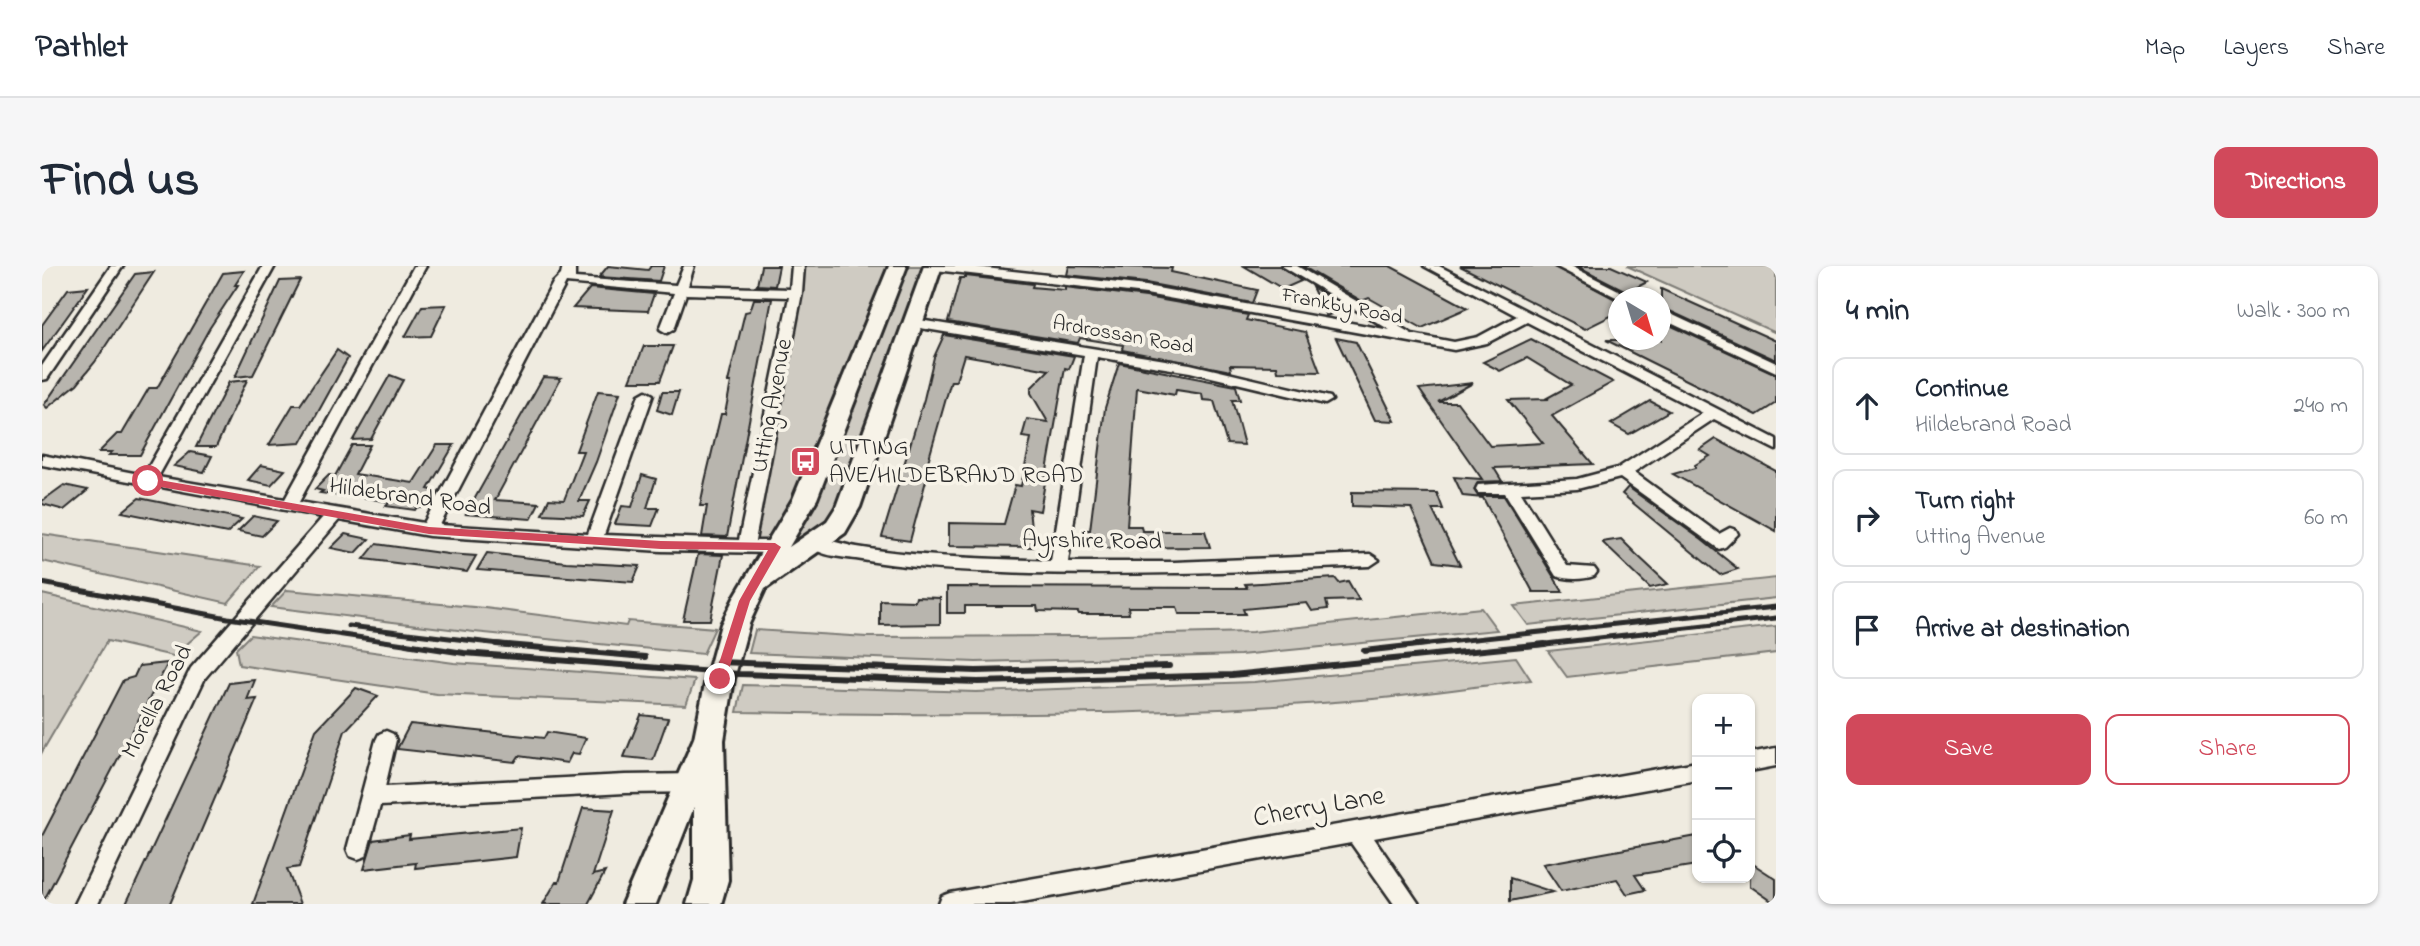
<!DOCTYPE html>
<meta charset="utf-8">
<style>
body{margin:0;font-family:"Indie Flower",sans-serif;background:#f6f6f7;color:#1f2937}
.controls{position:absolute;right:21px;bottom:21px;display:grid;overflow:hidden;border-radius:14px;box-shadow:0 2px 5px #0004}
.controls button{width:63px;height:63px;display:grid;place-items:center;padding:0;border:0;border-bottom:2px solid #e0e1e3;background:#fff;color:#1f2937;font:35px sans-serif}
.compass{position:absolute;left:1566px;top:21px;width:63px;height:63px;border-radius:50%;background:#fff;box-shadow:0 2px 5px #0004;rotate:142deg}
.stop{position:absolute;width:21px;height:21px;margin:-16px;border:5px solid #d1495b;border-radius:50%;background:#fff}
.stop.end{background:#d1495b;border-color:#fff;box-shadow:0 2px 7px #0008}
.list{margin:0;padding:0;list-style:none}
h2{display:flex;justify-content:space-between;align-items:center;height:91px;margin:0;padding:0 28px;font-size:30px}
h2 small{font-size:23px;font-weight:400;color:#747a83}
.list li{display:grid;grid-template-columns:46px 1fr auto;gap:21px;align-items:center;box-sizing:border-box;height:98px;margin:0 14px 14px;padding:0 14px;border:2px solid #e0e1e3;border-radius:14px}
.list b{display:block;font-size:26px;white-space:nowrap}
.list p{margin:0;font-size:23px;white-space:nowrap;color:#747a83}
.list em{font-size:23px;font-style:normal;color:#747a83}
.actions{display:flex;gap:14px;padding:21px 28px}
.actions a{flex:1;padding:16px 0;border:2px solid #d1495b;border-radius:14px;text-align:center;font-size:24px;color:#d1495b}
.actions .main{background:#d1495b;color:#fff}
.icon{flex:none;width:38px;height:38px;fill:none;stroke:currentColor;stroke-width:2;stroke-linecap:round;stroke-linejoin:round}
.map{position:relative;flex:none;width:1734px;height:638px;overflow:hidden;border-radius:14px}
header{display:flex;align-items:center;gap:42px;box-sizing:border-box;height:98px;padding:0 35px;background:#fff;border-bottom:2px solid #e0e1e3}
header strong{font-size:33px}
nav{display:flex;gap:38px;margin-inline-start:auto;font-size:24px}
.intro{display:flex;align-items:center;justify-content:space-between;box-sizing:border-box;height:168px;padding:0 42px}
h1{margin:0;font-size:49px}
.button{padding:18px 32px;border-radius:14px;background:#d1495b;color:#fff;font-size:24px;font-weight:700}
main{display:flex;gap:42px;padding:0 42px}
aside{flex:1;background:#fff;border-radius:14px;box-shadow:0 2px 5px #0004}
.map>svg:first-child{display:block}
.green{fill:#cfcbc2;stroke:#7d7b76;stroke-width:2}
.building{fill:#b8b5ae;stroke:#2b2b2b;stroke-width:2}
.lines{fill:none;stroke-linecap:round;stroke-linejoin:round}
.street-casing{stroke:#2b2b2b;stroke-width:5}
.secondary-casing{stroke:#2b2b2b;stroke-width:6}
.street{fill:#f7f3e8;fill-rule:evenodd}
.secondary{fill:#f7f3e8;fill-rule:evenodd}
.rail-far1{stroke:#2b2b2b;stroke-width:5}
.rail{stroke:#2b2b2b;stroke-width:6}
.route{fill:#d1495b}
.labels{text-anchor:middle;dominant-baseline:central;stroke-width:7;stroke-linejoin:round;paint-order:stroke}
.far-street-label{font-size:21px;fill:#2b2b2b;stroke:#f7f3e8}
.street-label{font-size:24px;fill:#2b2b2b;stroke:#f7f3e8}
.poi-label{font-size:24px;fill:#2b2b2b;stroke:#f7f3e8;text-anchor:start}
.near-street-label{font-size:28px;fill:#2b2b2b;stroke:#f7f3e8}
</style>
<header>
<strong>Pathlet</strong>
<nav><a>Map</a><a>Layers</a><a>Share</a></nav>
</header>
<div class="intro"><h1>Find us</h1><a class="button">Directions</a></div>
<main>
<div class="map">
<svg width="1734" height="638" viewBox="0 0 1734 638">
<rect width="100%" height="100%" fill="#efebe0"/>
<filter id="ink" filterUnits="userSpaceOnUse"><feTurbulence type="fractalNoise" baseFrequency=".0143" numOctaves="2"/><feDisplacementMap in="SourceGraphic" scale="14" xChannelSelector="R" yChannelSelector="G"/><feConvolveMatrix kernelMatrix="1 2 1 2 8 2 1 2 1" color-interpolation-filters="sRGB"/></filter>
<g filter="url(#ink)">
<g class="green">
<polygon points="756,0 891,0 806,241 754,289 733,281 704,279"/>
<polygon points="1585,0 1734,0 1734,67"/>
<polygon points="0,268 218,300 186,337 0,295"/>
<polygon points="1734,312 1734,332 1486,359 1472,340"/>
<polygon points="245,324 443,342 584,360 586,355 673,362 661,388 432,366 229,341"/>
<polygon points="0,328 160,365 131,390 65,375 0,486"/>
<polygon points="1439,342 1455,364 1198,389 934,396 707,387 713,364 825,371 1040,370 1210,366"/>
<polygon points="1734,360 1734,387 1525,411 1506,385"/>
<polygon points="208,369 412,397 653,414 644,439 395,428 197,399 194,383"/>
<path d="M1474,391l15,23c-53,6 -105,14 -158,19 -211,18 -424,17 -636,13l6,-27 233,7 278,-10z"/>
</g>
<g class="building">
<polygon points="566,0 606,4 609,0 622,0 617,15 557,11"/>
<polygon points="719,0 737,0 733,20 715,19"/>
<polygon points="1027,0 1130,2 1129,6 1215,24 1210,37 1104,17 1025,9"/>
<polygon points="1202,0 1238,0 1259,15 1241,23"/>
<polygon points="1260,0 1348,0 1426,42 1380,62 1327,32 1320,35"/>
<polygon points="1418,0 1511,0 1577,35 1577,46 1543,63"/>
<polygon points="1535,0 1569,0 1605,16 1586,26"/>
<polygon points="202,5 193,19 196,19 167,63 98,189 67,189 70,186 57,186 75,168 80,168 107,122 115,122 181,7"/>
<polygon points="112,6 53,96 35,118 5,142 2,139 93,8"/>
<polygon points="924,10 991,18 990,21 1023,24 1023,21 1104,31 1206,49 1204,54 1263,66 1278,106 1236,105 1235,100 1188,99 1189,105 1080,84 1081,79 1038,72 1036,77 906,56 918,12 924,12"/>
<polygon points="258,14 211,109 193,111 238,15"/>
<polygon points="46,21 24,52 0,85 0,59 26,23"/>
<polygon points="1270,21 1306,42 1284,50"/>
<polygon points="548,22 612,28 606,45 531,42"/>
<polygon points="1619,23 1734,75 1734,94 1619,41"/>
<polygon points="712,33 730,33 685,271 660,270 665,240 658,240 663,215 679,148 683,148 689,116 686,116 703,46 708,45"/>
<polygon points="404,39 389,70 363,71 380,40"/>
<polygon points="1619,55 1734,108 1734,137 1715,149 1564,74 1619,74"/>
<polygon points="902,69 1032,90 1027,103 1023,102 998,245 987,243 991,281 907,280 907,257 962,258 973,219 979,220 989,172 980,171 985,153 1006,156 989,127 989,122 1007,104 922,89 914,115 909,115 883,206 886,207 868,275 840,271 882,133 892,91"/>
<polygon points="1294,72 1314,76 1353,155 1333,154"/>
<polygon points="1489,73 1571,116 1510,150 1551,198 1452,202 1460,215 1436,216 1432,224 1436,230 1462,230 1521,326 1491,326 1441,232 1421,230 1412,211 1440,213 1377,123 1431,117 1396,136 1415,136 1448,180 1501,177 1466,134 1507,133 1505,132 1529,119 1485,92 1458,105 1441,96"/>
<polygon points="602,80 631,80 618,115 588,115"/>
<polygon points="295,84 306,92 259,177 227,179 251,139 258,139"/>
<polygon points="1077,97 1194,120 1198,134 1190,134 1202,179 1185,178 1172,135 1161,134 1160,128 1134,124 1133,129 1095,122 1085,260 1099,260 1100,265 1163,265 1168,281 1046,282 1042,264 1048,264 1063,142"/>
<polygon points="348,109 361,114 329,173 311,174"/>
<polygon points="501,111 519,112 453,234 497,237 489,253 424,248"/>
<polygon points="205,114 174,181 154,181 187,116"/>
<polygon points="556,125 578,127 554,196 537,235 548,235 541,250 500,248 507,233 522,234 541,185 534,185"/>
<polygon points="620,126 637,126 630,149 615,144"/>
<polygon points="1608,135 1627,145 1587,168 1569,158"/>
<polygon points="1674,173 1734,205 1734,265 1631,208 1653,202 1653,199 1668,190 1658,184"/>
<polygon points="310,179 328,179 313,208 371,217 395,179 412,179 386,223 395,225 380,242 375,241 373,244 344,240 348,236 307,229 305,231 278,227 281,225 273,223 287,209 293,210"/>
<polygon points="148,186 170,190 162,206 132,200"/>
<polygon points="219,199 243,204 229,219 206,214"/>
<polygon points="600,209 614,213 605,242 617,242 610,260 573,258 580,240 590,241"/>
<polygon points="22,219 46,224 22,244 0,238 0,235"/>
<polygon points="1586,221 1660,274 1696,303 1678,309 1580,228"/>
<polygon points="1310,226 1395,227 1401,243 1390,243 1418,299 1393,296 1369,242 1310,240"/>
<polygon points="97,232 177,248 200,253 185,267 80,246"/>
<polygon points="211,250 235,255 220,270 196,265"/>
<polygon points="303,268 327,273 314,287 289,282"/>
<polygon points="1579,273 1594,288 1626,318 1608,322 1560,276"/>
<polygon points="334,278 406,288 434,290 425,306 322,293"/>
<polygon points="445,287 524,296 598,300 591,316 435,304"/>
<polygon points="656,288 681,289 668,354 641,354"/>
<polygon points="1293,312 1297,317 1306,315 1317,334 1284,335 1286,343 1270,345 1265,337 1201,343 1203,348 1137,348 1135,341 1086,341 1087,348 1037,348 1036,346 996,345 995,340 923,340 923,347 905,347 905,321 1205,322 1203,318"/>
<polygon points="874,331 898,332 898,358 838,359 838,334 873,335"/>
<polygon points="126,397 0,638 0,570 81,414 92,411 97,400"/>
<polygon points="213,414 205,434 215,433 128,638 84,638 187,417"/>
<polygon points="314,422 336,430 303,465 257,601 245,603 258,638 211,638 274,464"/>
<polygon points="599,449 626,452 611,494 582,491"/>
<polygon points="368,458 502,472 505,466 544,472 537,488 530,487 525,497 477,490 473,496 355,483"/>
<polygon points="541,542 572,544 551,609 563,606 546,638 501,638 514,616 517,616"/>
<polygon points="479,562 474,591 373,602 374,597 322,603 331,574 368,569 367,573"/>
<polygon points="1655,570 1655,599 1593,609 1603,624 1585,628 1575,613 1519,625 1501,598"/>
<polygon points="1708,596 1734,613 1734,638 1708,620"/>
<polygon points="1468,612 1511,626 1468,635"/>
</g>
<g class="lines">
<defs>
<g id="street">
<polygon points="69,0 81,0 5,113 0,114 0,100"/>
<path d="M221,0h12l-117,211 127,22 129,-233h12l-127,236 125,21 129,-240 8,-8 2,-9h12v12l101,7 8,-19h10l-6,20 102,3 2,-23h12l-2,27 -47,248h20l8,6 -8,6 -114,-2 -232,-15 -90,-16 -134,158 -107,226h-23l116,-236 132,-151 -281,-52v-10l102,20zM524,17l108,10 -14,36 7,4 7,-4 12,-35 103,3 -50,243 -135,-5 49,-140 -7,-4 -7,4 -51,139 -148,-9z"/>
<path d="M887,0h38l179,20 244,44 -108,-64h15l115,68 42,8 24,-5 39,-21 -93,-50h15l337,173v11l-62,-31 -80,53 85,62 11,-6 6,2 2,4 -13,13 -6,2 -99,-71 -43,11 -56,3 46,74 27,2 3,4 -3,4c-11,4 -27,4 -38,0l-51,-83h-27l-2,-4 2,-4 99,-6 41,-11 85,-55 -176,-91 -40,21 -33,7 -308,-56 -211,-24z"/>
<polygon points="1513,0 1529,0 1592,32 1576,32"/>
<polygon points="1618,43 1734,97 1734,106 1618,52"/>
<path d="M871,53l277,45 140,33 2,3 -7,4 -135,-32 -93,-15 -29,205h106l196,-8 9,6 -9,6c-122,5 -244,11 -366,6 -50,-2 -98,-4 -148,-13 -14,-2 -40,-3 -48,-16l2,-4c10,-3 35,6 47,8 64,11 129,11 194,14l33,-206 -176,-29 -2,-3z"/>
<polygon points="344,465 351,468 354,474 343,521 583,509 657,508 664,510 667,517 664,524 657,526 583,527 338,540 324,590 316,593 308,590 305,583 334,474 337,468"/>
<polygon points="1734,482 1734,500 1708,505 1708,487"/>
<polygon points="1655,496 1655,514 1332,572 1377,638 1352,638 1309,577 969,638 897,638 900,630 908,627"/>
</g>
<polygon id="secondary" points="847,0 865,0 775,233 747,281 785,255 794,241 882,0 900,0 818,241 803,267 723,323 707,358 692,413 682,474 686,614 679,638 645,638 652,614 652,541 614,638 580,638 652,472 664,413 679,358 694,328 751,233"/>
</defs>
<use href="#street" class="street-casing"/>
<use href="#secondary" class="secondary-casing"/>
<use href="#street" class="street"/>
<use href="#secondary" class="secondary"/>
<g class="rail-far1">
<polyline points="0,317 186,352 376,380"/>
<polyline points="307,360 474,380"/>
<polyline points="1367,380 1734,341"/>
<polyline points="1486,380 1734,352"/>
</g>
<g class="rail">
<polyline points="364,378 422,387 697,408 936,416 1190,409 1503,378"/>
<polyline points="454,378 603,391"/>
<polyline points="1322,385 1384,378"/>
<polyline points="676,396 934,405 1127,400"/>
</g>
</g>
</g>
<polygon class="route" points="106,212 387,261 619,275 733,277 739,281 708,335 684,413 678,418 672,413 697,335 726,284 619,283 387,268 102,218 101,215"/>
<defs>
<symbol id="bus-square" viewBox="-11 -11 22 22"><rect x="-9" y="-9" width="18" height="18" rx="4" fill="#d1495b" stroke="#f7f3e8"/><path d="M-5-6H5V4H4V6H2V4H-2V6H-4V4H-5ZM-3.5-4V0h7V-4ZM-3.5 1.2v1.5H-2V1.2ZM2 1.2v1.5H3.5V1.2Z" fill="#fff"/></symbol>
</defs>
<g fill-rule="evenodd">
<use href="#bus-square" x="746" y="178" width="35" height="35"/>
</g>
<g class="labels">
<g class="far-street-label">
<text transform="translate(1300 41) rotate(11)">Frankby Road</text>
<text transform="translate(1081 70) rotate(10)">Ardrossan Road</text>
</g>
<g class="street-label">
<text transform="translate(731 140) rotate(-79)">Utting Avenue</text>
<text transform="translate(368 232) rotate(8)">Hildebrand Road</text>
<text transform="translate(1050 276) rotate(1)">Ayrshire Road</text>
<text transform="translate(116 436) rotate(-62)">Morella Road</text>
</g>
<g class="poi-label">
<text x="787" y="182">UTTING<tspan x="787" dy="28">AVE/HILDEBRAND ROAD</tspan></text>
</g>
<g class="near-street-label">
<text transform="translate(1277 542) rotate(-10)">Cherry Lane</text>
</g>
</g>
</svg>
<div class="controls">
<button>+</button>
<button>−</button>
<button><svg class="icon" aria-label="locate" viewBox="0 0 24 24"><circle cx="12" cy="12" r="6"/><path d="M12 2v4M12 18v4M2 12h4M18 12h4"/></svg></button>
</div>
<svg class="compass" viewBox="-18 -18 36 36"><path d="M0-13l5 13h-10z" fill="#e53935"/><path d="M0 13l5-13h-10z" fill="#747a83"/></svg>
<div class="stop" style="left:106px;top:215px"></div>
<div class="stop end" style="left:678px;top:413px"></div>
</div>
<aside>
<h2>4 min<small>Walk · 300 m</small></h2>
<ul class="list">
<li><svg class="icon" aria-label="ahead" viewBox="0 0 24 24"><path d="M12 20V5M6 11l6-6 6 6"/></svg><div><b>Continue</b><p>Hildebrand Road</p></div><em>240 m</em></li>
<li><svg class="icon" aria-label="right" viewBox="0 0 24 24"><path d="M7 20v-9h11M14 6l5 5-5 5"/></svg><div><b>Turn right</b><p>Utting Avenue</p></div><em>60 m</em></li>
<li><svg class="icon" aria-label="arrive" viewBox="0 0 24 24"><path d="M6 21V4h12l-3 4 3 4H6"/></svg><div><b>Arrive at destination</b></div></li>
</ul>
<div class="actions"><a class="main">Save</a><a>Share</a></div>
</aside>
</main>
